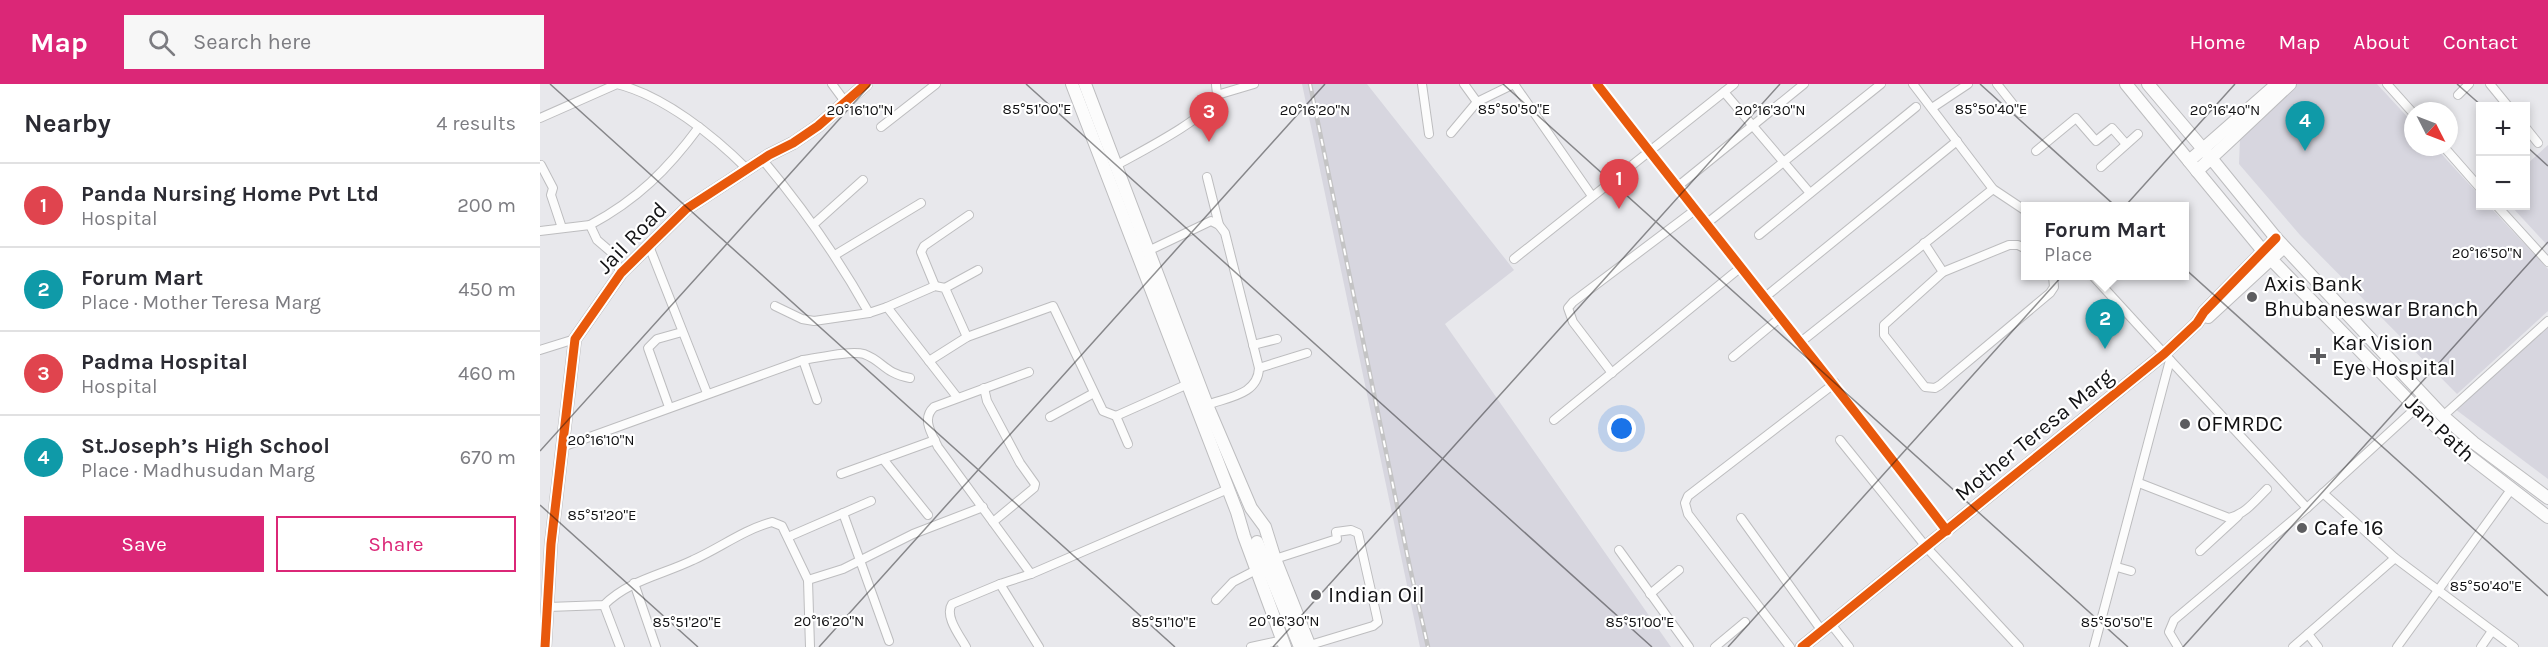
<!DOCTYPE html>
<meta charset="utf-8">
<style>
body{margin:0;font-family:Karla,sans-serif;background:#f7f7f7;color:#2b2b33}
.controls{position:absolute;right:18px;top:18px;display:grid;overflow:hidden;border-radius:0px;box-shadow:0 3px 9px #0003}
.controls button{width:54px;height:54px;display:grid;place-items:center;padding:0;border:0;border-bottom:2px solid #e1e1e2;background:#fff;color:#2b2b33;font:30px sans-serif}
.compass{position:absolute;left:1864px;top:18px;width:54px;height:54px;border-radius:50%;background:#fff;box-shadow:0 3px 9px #0003;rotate:132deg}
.you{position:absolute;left:1082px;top:345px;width:21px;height:21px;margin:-15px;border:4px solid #fff;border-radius:50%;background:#1a73e8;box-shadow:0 0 0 9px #1a73e833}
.badge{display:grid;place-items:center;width:39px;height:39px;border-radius:50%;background:#db2777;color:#fff;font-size:20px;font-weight:700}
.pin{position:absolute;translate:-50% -50px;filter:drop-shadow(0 2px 3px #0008)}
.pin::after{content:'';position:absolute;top:32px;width:21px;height:18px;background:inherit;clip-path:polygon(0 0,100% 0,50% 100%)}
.popup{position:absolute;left:1481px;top:118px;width:168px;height:78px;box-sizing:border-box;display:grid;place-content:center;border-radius:0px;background:#fff;filter:drop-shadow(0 2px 4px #0005);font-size:20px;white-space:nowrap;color:#7c7c81}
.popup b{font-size:22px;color:#2b2b33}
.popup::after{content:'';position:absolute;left:50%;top:100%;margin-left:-12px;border:12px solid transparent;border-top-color:#fff}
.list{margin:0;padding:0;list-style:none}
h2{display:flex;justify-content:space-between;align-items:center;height:78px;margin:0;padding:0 24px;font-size:26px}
h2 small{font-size:20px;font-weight:400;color:#7c7c81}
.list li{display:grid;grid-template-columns:39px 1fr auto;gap:18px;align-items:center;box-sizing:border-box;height:84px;padding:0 24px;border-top:2px solid #e1e1e2}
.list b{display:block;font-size:22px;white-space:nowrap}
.list p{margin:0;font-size:20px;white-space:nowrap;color:#7c7c81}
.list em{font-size:20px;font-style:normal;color:#7c7c81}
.actions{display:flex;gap:12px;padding:18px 24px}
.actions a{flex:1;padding:14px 0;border:2px solid #db2777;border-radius:0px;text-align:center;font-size:21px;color:#db2777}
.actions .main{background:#db2777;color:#fff}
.icon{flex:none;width:33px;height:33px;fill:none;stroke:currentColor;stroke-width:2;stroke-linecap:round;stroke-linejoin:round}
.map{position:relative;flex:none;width:2008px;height:563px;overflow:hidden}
header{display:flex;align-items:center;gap:36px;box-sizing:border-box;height:84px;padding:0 30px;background:#db2777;color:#fff}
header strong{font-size:28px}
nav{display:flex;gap:33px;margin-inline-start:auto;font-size:21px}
.search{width:420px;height:54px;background:#f7f7f7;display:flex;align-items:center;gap:15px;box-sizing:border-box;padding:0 21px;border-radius:0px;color:#7c7c81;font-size:22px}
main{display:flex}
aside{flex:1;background:#fff}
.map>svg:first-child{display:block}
.built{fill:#d7d6df}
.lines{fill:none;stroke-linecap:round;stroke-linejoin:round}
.street-casing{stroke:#bdbdbf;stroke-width:10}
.secondary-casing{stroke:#bdbdbf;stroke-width:14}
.primary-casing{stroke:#bdbdbf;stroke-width:14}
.street{stroke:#fcfcfc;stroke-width:8}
.secondary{stroke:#fcfcfc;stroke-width:12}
.primary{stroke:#fcfcfc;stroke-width:12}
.rail-casing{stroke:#c4c4c5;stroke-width:4.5}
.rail{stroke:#fff;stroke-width:2;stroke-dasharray:7;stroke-linecap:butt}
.cycleway-casing{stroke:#fff;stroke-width:13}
.cycleway{stroke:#e8590c;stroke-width:9}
.ticks{fill:none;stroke:#121214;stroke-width:1.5;stroke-opacity:0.45}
.poi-dot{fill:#5d5d60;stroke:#fff;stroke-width:2}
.labels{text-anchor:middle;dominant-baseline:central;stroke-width:4.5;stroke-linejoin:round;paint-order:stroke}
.street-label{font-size:22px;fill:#121214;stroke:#fff}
.poi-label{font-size:22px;fill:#121214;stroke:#fff;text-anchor:start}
.ticks-label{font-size:15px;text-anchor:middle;fill:#121214;stroke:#fff;stroke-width:4.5;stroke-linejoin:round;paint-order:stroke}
</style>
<header>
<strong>Map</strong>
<div class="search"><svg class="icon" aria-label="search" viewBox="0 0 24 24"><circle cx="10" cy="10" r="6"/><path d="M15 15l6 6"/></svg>Search here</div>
<nav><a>Home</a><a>Map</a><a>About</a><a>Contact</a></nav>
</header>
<main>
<aside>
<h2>Nearby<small>4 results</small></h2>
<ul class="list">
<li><span class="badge" style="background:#e0444e">1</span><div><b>Panda Nursing Home Pvt Ltd</b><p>Hospital</p></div><em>200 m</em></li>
<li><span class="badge" style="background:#0f9aa8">2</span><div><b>Forum Mart</b><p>Place · Mother Teresa Marg</p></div><em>450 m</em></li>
<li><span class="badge" style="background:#e0444e">3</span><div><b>Padma Hospital</b><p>Hospital</p></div><em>460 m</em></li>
<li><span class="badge" style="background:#0f9aa8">4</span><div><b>St.Joseph’s High School</b><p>Place · Madhusudan Marg</p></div><em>670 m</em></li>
</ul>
<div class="actions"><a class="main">Save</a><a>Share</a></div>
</aside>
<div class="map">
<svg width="2008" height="563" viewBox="0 0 2008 563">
<rect width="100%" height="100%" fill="#e8e8ec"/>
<g class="built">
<polygon points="762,0 827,0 974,186 905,240 1131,563 880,563"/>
<polygon points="1757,0 1837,0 1873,39 1873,63 1895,63 1940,112 1940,122 1949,122 2008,185 2008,227 1917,310 1760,151 1699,80 1700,54"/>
<polygon points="2008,61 2008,162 1971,122 1986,122 1986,81"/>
<polygon points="2008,240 2008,395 1915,325"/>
</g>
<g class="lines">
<defs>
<g id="street">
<polyline points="292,0 306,19"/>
<polyline points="882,0 889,50"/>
<polyline points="924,0 937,18"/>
<polyline points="974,0 1052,112"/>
<path d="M1057,0c116,150 235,296 350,447"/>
<polyline points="1373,0 1453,105 1486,127"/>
<polyline points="1457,0 1480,29"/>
<polyline points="1847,0 1873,29"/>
<polyline points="1950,0 1968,22"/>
<polyline points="1184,8 1270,109"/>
<polyline points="677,11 714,0"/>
<polyline points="1918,11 1929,0"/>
<polyline points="1392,24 1428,0"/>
<path d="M0,34l77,-34c47,12 96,51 130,85"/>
<polyline points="341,43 396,0"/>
<polyline points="1986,44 1998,59"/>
<polyline points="911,49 937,18 974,0"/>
<polyline points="1904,63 1940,104"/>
<polyline points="1496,67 1536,34 1556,57 1572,44 1586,60"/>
<path d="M222,75c42,50 75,97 107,154l18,-6 70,90"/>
<polyline points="1,81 13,104 11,111 22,144"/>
<path d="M577,81c21,-12 90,-47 99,-67 2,-4 0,-9 0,-14"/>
<polyline points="1561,83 1598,50"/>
<polyline points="667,93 679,141"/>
<polyline points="1137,103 1264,0"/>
<polyline points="1957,122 2008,178"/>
<polyline points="274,140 323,96"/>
<polyline points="1166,140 1341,0"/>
<polyline points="0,147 50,141"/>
<polyline points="1219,151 1376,23"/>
<polyline points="1384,159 1403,188"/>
<polyline points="109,162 167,309"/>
<polyline points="1486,165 1478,161 1469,161 1403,188 1344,241 1344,251 1385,303 1395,304 1400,301 1510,209 1514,203 1513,192"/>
<path d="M608,167l63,-30 8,4 6,8 34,135c-1,27 -31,29 -52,37"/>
<polyline points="295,171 381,119"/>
<polyline points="974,175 1194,0"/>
<path d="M81,189l-10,-21 -14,-12 -7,-15c47,-25 78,-56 109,-98"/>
<polyline points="1553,192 1630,276 1554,563"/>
<polyline points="395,202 381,168 384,162 429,131"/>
<polyline points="405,204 438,186"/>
<polyline points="1224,214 1417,57"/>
<polyline points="235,222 262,235 274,237 329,229"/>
<polyline points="347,223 395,202 405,204 427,253"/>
<polyline points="1262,257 1453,105"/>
<polyline points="713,261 737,255"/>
<polyline points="0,266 35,255"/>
<polyline points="1193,273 1241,233"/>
<path d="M263,276c15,-2 48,-10 61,-6 19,7 20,19 46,24"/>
<polyline points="1630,276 1767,424"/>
<polyline points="389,277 427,253 513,222 563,327 576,332"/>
<polyline points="719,284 767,269"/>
<path d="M489,288l-95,35c-13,12 -2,27 4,40l93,127 197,-85"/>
<polyline points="1072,289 1033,238 1028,224 1033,218 1155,126"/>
<polyline points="444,304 447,317 480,379 495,400 494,404 453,438"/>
<polyline points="129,323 108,264 117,255 142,248"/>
<polyline points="1903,332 2008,237"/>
<polyline points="510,333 554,309"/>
<polyline points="1014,336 1200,184"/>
<polyline points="1300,356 1387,464 1479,563"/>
<polyline points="588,360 576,332 648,300"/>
<polyline points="22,363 263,276 277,316"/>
<polyline points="343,375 388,431"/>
<polyline points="301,390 395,356"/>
<path d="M1599,399l90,35c16,-4 26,-17 38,-29"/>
<polyline points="1783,409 1855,474 1974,563"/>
<polyline points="303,429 349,557"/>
<polyline points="1201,434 1282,547"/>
<polyline points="248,453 331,417"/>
<polyline points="1079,466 1149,563"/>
<polyline points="1660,467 1698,432"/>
<polyline points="735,475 797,455 796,448 811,446 818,449 838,538 833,542 770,561"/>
<polyline points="1577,483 1591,487"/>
<polyline points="491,490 460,500 499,563"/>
<polyline points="268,496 270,563"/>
<polyline points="94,499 116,563"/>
<polyline points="1110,510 1139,486"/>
<polyline points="676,516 693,498 718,485"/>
<polyline points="64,521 80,563"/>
<path d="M8,523l56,-2c25,-25 58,-30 89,-45 27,-12 50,-30 79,-38l10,4 26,54 35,-11 70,-35 70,-27"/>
<polyline points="1291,540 1309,563"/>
<polyline points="1768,550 1778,563"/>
<path d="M426,563c-6,-11 -22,-31 -14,-43l48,-20"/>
<polyline points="711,563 743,556"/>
<polyline points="1175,563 1205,538"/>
<polyline points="1250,563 1148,430 1145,419 1148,412 1295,299"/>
<polyline points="1638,563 1629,548 1634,536 1767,424 1876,324"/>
<polyline points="1753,563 1855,474"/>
<polyline points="1857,563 1970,407"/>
<polyline points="1941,563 1952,547"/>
</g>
<g id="secondary">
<polyline points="1586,0 1649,77"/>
<polyline points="1608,0 1663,65 1737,0"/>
<path d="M1750,0c-31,29 -62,59 -93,87l-8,-10 14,-12 8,9 65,80 167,178 31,27 74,55"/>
<polyline points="1657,87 1723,167 1876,324 1920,365 2008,433"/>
<polyline points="1668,233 1744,163"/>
<polyline points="717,458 760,563"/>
<polyline points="5,563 11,460 35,255 81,189 146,125 229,71 253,59 278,42 326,0"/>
<polyline points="1262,563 1624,270 1657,239 1664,228 1736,154"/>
</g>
<g id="primary">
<polyline points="532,0 697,428 704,452 745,563"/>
<polyline points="545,0 667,321 711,424 725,443 735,475 770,563"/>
</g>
</defs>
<use href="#street" class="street-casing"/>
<use href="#secondary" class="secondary-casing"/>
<use href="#primary" class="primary-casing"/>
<use href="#street" class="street"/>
<use href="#secondary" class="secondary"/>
<use href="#primary" class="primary"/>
<defs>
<polyline id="rail" points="770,0 870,484 888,563"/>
</defs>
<use href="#rail" class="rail-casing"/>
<use href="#rail" class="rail"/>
<defs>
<g id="cycleway">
<path d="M1057,0c116,150 235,296 350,447"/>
<polyline points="5,563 11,460 35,255 81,189 146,125 229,71 253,59 278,42 326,0"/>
<polyline points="1262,563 1624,270 1657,239 1664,228 1736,154"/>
</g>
</defs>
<use href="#cycleway" class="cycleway-casing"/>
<use href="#cycleway" class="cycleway"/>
</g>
<path class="ticks" d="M10,0l625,563M486,0l626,563M963,0l625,563M1440,0l568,512M1917,0l25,22M1986,62l22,20M0,367l331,-367M0,421l158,142M279,563l506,-563M733,563l507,-563M1188,563l507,-563M1643,563l365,-405"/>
<g class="poi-dot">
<circle cx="1712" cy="213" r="6"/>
<path d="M1775 263h6v6h6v6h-6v6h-6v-6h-6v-6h6z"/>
<circle cx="1645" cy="340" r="6"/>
<circle cx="1762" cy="444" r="6"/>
<circle cx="776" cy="511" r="6"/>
</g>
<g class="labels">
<g class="street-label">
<text transform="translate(92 154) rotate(-46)">Jail Road</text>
<text transform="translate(1900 345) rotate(43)">Jan Path</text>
<text transform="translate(1494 351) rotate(-39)">Mother Teresa Marg</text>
</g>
<g class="poi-label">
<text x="1724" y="200">Axis Bank<tspan x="1724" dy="25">Bhubaneswar Branch</tspan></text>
<text x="1792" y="259">Kar Vision<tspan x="1792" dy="25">Eye Hospital</tspan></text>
<text x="1657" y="340">OFMRDC</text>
<text x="1774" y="444">Cafe 16</text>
<text x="788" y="511">Indian Oil</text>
</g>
</g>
<g class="ticks-label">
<text x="497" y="30">85°51'00"E</text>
<text x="974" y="30">85°50'50"E</text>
<text x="1451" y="30">85°50'40"E</text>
<text x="320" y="31">20°16'10"N</text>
<text x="775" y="31">20°16'20"N</text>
<text x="1230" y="31">20°16'30"N</text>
<text x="1685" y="31">20°16'40"N</text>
<text x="1947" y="174">20°16'50"N</text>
<text x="61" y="361">20°16'10"N</text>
<text x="62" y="436">85°51'20"E</text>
<text x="1946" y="507">85°50'40"E</text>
<text x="289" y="542">20°16'20"N</text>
<text x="744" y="542">20°16'30"N</text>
<text x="147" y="543">85°51'20"E</text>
<text x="624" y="543">85°51'10"E</text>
<text x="1100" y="543">85°51'00"E</text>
<text x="1577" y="543">85°50'50"E</text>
</g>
</svg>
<div class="controls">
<button>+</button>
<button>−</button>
</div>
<svg class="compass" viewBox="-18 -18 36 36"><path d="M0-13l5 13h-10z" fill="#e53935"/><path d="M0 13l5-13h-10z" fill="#7c7c81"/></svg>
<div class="you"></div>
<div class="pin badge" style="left:1079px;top:125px;background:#e0444e">1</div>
<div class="pin badge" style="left:1565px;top:265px;background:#0f9aa8">2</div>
<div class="popup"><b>Forum Mart</b>Place</div>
<div class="pin badge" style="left:669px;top:58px;background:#e0444e">3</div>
<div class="pin badge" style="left:1765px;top:67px;background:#0f9aa8">4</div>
</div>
</main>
